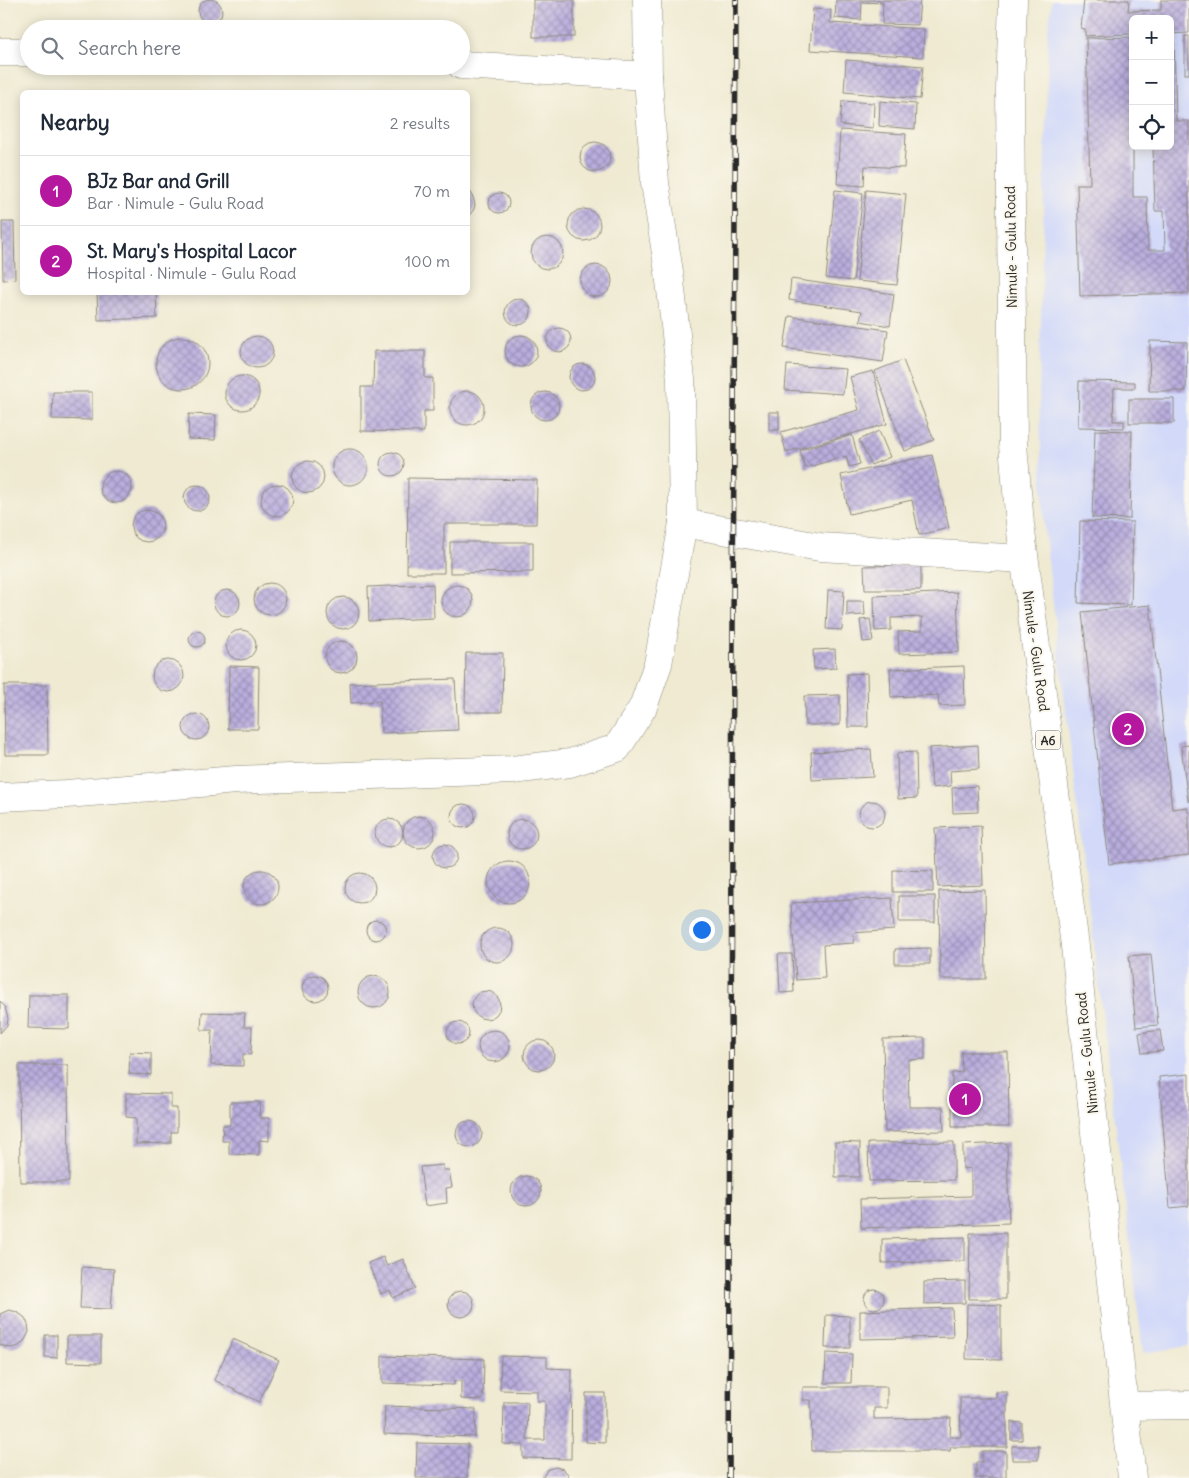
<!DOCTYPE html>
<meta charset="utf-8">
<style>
body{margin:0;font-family:Delius,sans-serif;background:#f6f6f7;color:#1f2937}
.controls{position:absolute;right:15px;top:15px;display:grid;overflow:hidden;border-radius:8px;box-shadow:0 2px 12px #0003}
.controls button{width:45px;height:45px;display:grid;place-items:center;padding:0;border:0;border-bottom:1px solid #e0e1e3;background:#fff;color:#1f2937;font:25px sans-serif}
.you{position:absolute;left:701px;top:929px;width:18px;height:18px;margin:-12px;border:4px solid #fff;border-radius:50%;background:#1a73e8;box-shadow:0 0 0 8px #1a73e833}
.badge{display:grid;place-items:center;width:32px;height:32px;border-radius:50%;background:#b5179e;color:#fff;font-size:16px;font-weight:700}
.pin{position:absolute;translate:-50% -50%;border:2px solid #fff;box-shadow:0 1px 5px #0006}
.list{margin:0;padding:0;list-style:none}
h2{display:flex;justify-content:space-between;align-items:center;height:65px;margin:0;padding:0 20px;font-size:21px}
h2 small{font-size:16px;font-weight:400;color:#747a83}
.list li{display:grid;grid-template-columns:32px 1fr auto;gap:15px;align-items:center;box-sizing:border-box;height:70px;padding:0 20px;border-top:1px solid #e0e1e3}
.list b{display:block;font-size:19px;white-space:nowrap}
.list p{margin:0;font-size:16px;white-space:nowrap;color:#747a83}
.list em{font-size:16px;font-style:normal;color:#747a83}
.icon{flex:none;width:28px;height:28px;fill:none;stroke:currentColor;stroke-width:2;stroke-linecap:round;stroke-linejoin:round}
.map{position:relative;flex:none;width:1189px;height:1478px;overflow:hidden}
.search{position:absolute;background:#fff;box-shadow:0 2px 12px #0003;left:20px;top:20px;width:450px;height:55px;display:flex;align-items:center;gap:12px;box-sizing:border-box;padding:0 18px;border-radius:28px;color:#747a83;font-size:19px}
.panel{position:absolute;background:#fff;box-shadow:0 2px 12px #0003;left:20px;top:90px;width:450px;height:205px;border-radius:8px}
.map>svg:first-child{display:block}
.built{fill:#d2d9f9;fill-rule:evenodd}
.building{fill:url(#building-cross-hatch)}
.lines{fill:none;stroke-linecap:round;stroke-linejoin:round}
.minor-casing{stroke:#8d8a7e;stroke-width:29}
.primary-casing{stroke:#8d8a7e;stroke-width:29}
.minor{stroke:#fff;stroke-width:28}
.primary{stroke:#fff;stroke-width:28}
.rail-casing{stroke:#2b2b2b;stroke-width:5.5}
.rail{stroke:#fbf7ec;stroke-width:4;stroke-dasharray:11;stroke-linecap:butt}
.labels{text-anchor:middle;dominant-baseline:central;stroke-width:4;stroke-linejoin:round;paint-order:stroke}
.shield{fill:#fbf7ec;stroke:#696865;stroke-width:1}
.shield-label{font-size:12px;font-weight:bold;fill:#2b2b2b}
.street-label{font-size:14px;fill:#2b2b2b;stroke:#fbf7ec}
</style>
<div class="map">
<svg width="1189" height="1478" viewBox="0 0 1189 1478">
<defs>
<pattern id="building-cross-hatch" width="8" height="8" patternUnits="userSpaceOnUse" patternTransform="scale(1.25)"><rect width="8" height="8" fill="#baaede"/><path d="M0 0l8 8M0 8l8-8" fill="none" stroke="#978eb4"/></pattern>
</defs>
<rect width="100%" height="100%" fill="#fbf7ec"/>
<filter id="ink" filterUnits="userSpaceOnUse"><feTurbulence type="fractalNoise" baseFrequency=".02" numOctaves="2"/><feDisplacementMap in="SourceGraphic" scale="10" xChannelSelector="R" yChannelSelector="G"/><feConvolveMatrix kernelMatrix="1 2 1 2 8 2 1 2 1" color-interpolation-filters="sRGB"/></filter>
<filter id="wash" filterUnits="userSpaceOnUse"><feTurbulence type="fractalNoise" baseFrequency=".0096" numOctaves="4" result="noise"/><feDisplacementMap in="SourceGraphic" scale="20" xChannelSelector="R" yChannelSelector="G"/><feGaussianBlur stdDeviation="1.12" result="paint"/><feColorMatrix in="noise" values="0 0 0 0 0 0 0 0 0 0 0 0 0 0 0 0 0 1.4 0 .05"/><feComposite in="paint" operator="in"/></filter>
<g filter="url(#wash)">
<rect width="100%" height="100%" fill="#efead1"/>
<path class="built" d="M1052,0h137v1346l-46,7 -99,-825 -5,-136 9,-361zM1133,19h37v127h-37z"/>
<g id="blocks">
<g class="building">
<circle cx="210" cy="11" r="12"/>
<rect x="533" y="0" width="41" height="37"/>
<polygon points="836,0 920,0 918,25 882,24 883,3 862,2 861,20 835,18"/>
<polygon points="1084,0 1129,0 1128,11 1161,10 1161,0 1189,0 1189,33 1170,34 1170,19 1133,19 1133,34 1085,36 1085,29 1081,28"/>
<polygon points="813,9 831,10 830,23 924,29 923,57 810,50"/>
<polygon points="1170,36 1174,36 1176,121 1189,121 1189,293 1080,296 1077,184 1090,184 1086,38 1133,37 1133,197 1147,197 1148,250 1165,250 1164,211 1155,211 1153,146 1170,146"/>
<rect x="1185" y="36" width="4" height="38"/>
<polygon points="846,60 923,66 920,99 844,92"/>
<polygon points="842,101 874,103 873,128 840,125"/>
<polygon points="880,101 916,104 915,129 879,126"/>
<polygon points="840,130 906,134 904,168 865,166 864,186 837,184"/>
<circle cx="595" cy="157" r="15"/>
<polygon points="468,189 472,194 475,204 474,209 468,217"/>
<polygon points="835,190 863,193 853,281 826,278"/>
<polygon points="866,190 906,194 897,285 857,281"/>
<circle cx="499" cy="203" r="10"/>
<circle cx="584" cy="225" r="16"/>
<polygon points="2,222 14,222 15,279 3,280"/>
<circle cx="547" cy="253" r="16"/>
<circle cx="596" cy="281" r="16"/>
<polygon points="791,279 894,294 890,326 860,321 862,311 789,300"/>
<polygon points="97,292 156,292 157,318 98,320"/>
<circle cx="518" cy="312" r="13"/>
<polygon points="789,316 888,330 883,362 784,348"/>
<circle cx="559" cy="340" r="12"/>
<circle cx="521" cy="351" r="16"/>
<circle cx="257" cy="352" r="16"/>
<circle cx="182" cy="363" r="26"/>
<polygon points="1150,341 1187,342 1186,391 1149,391"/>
<polygon points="374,351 425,351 425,378 433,378 433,411 424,411 424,432 361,431 361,387 373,387"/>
<polygon points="903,360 934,440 905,451 875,371"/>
<circle cx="582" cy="377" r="13"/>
<polygon points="787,365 846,369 843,394 785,390"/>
<polygon points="873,371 887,424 786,452 781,432 859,410 850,377"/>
<circle cx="242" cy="393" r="17"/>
<polygon points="1079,381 1135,382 1135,388 1114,388 1113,421 1124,421 1124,428 1078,427"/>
<circle cx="467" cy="408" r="17"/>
<polygon points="53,392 92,392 92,420 52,419"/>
<circle cx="545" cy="406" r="14"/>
<rect x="1129" y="399" width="45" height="24"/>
<rect x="769" y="412" width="10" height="18"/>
<polygon points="189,414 216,415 215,440 188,439"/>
<polygon points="1095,430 1132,431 1130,519 1092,518"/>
<polygon points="879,431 890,457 871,465 859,440"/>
<polygon points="852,435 860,464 849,467 846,456 805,468 800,450"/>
<circle cx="350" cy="467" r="18"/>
<circle cx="392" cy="464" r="12"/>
<polygon points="932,455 949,528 919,535 912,500 849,514 841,475"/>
<circle cx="308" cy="477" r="16"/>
<circle cx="116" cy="487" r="16"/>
<polygon points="408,478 537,480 536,524 444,524 444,573 407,573"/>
<circle cx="277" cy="500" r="16"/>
<circle cx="197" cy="498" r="13"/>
<circle cx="147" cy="526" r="16"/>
<polygon points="1080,521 1133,522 1131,605 1078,603"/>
<polygon points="450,542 533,542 533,572 450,573"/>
<polygon points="921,565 921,590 865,590 864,566"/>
<circle cx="270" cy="599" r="16"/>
<polygon points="433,584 434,618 369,621 368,587"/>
<circle cx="457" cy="601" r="16"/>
<circle cx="227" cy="603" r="13"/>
<polygon points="828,590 844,591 842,630 826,629"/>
<polygon points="957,592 959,652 899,654 898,632 922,631 922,617 891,618 891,630 875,631 874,596"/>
<circle cx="343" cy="613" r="16"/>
<polygon points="847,601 864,601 865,615 847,616"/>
<polygon points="1150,605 1172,809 1187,807 1189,815 1189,855 1109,864 1082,612"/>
<polygon points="870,619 873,641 863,642 860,620"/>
<circle cx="241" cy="645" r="15"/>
<circle cx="197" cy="639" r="8"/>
<circle cx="341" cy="657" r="16"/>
<polygon points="835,649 836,668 814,669 813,650"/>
<polygon points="466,653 503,653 502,712 465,712"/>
<circle cx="168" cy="676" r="16"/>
<polygon points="229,666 259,667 258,729 228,729"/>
<polygon points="964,666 965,705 939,706 938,695 891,697 890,669"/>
<polygon points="867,673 868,727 848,727 847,674"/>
<polygon points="455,679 458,730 381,733 380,701 351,703 350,683"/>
<polygon points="4,685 47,685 48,755 5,755"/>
<polygon points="840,695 840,725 805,725 804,696"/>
<circle cx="196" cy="727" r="13"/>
<polygon points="978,745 979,769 950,771 951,786 932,788 929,748"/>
<polygon points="1189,745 1189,802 1188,802 1181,746"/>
<polygon points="871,749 873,777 812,780 811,752"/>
<polygon points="916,752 917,798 898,799 897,753"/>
<polygon points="977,786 978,812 953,813 952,788"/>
<circle cx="872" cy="814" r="13"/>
<circle cx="463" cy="816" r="12"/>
<circle cx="419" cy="832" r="16"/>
<circle cx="389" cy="833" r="14"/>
<circle cx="522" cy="834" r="15"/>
<polygon points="981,826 983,885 938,887 935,828"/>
<circle cx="445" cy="856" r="12"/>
<circle cx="509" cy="882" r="21"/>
<polygon points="893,870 933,871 933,892 893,892"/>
<circle cx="261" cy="887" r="17"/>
<circle cx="360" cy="888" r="15"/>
<polygon points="985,890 986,979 940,979 939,891"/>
<rect x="899" y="896" width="36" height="26"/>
<polygon points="892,898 894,930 853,933 854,943 823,945 825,978 796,980 791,903"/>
<circle cx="376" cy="930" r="10"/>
<circle cx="497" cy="945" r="17"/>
<polygon points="930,948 930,964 895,964 895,949"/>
<polygon points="778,954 792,954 794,992 780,993"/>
<polygon points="1151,954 1158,1025 1136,1027 1129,956"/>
<circle cx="315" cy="988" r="13"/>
<circle cx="374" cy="992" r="16"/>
<circle cx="486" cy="1005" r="14"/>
<polygon points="29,995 69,995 69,1029 28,1028"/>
<polygon points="0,1001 5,1007 8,1019 7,1025 0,1033"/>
<polygon points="202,1012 245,1013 244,1027 252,1027 251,1055 243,1054 243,1066 211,1065 212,1030 201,1030"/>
<circle cx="458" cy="1033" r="11"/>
<polygon points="1160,1030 1163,1051 1142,1053 1139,1033"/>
<circle cx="494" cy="1046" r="16"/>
<polygon points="925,1038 925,1059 908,1060 909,1107 943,1107 944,1131 885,1132 883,1039"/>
<circle cx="539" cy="1055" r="15"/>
<polygon points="130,1052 151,1053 151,1075 129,1074"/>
<polygon points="961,1052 1008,1052 1009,1127 952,1127 952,1073 962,1072"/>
<polygon points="19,1065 68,1065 69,1182 20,1182"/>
<polygon points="1189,1074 1189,1206 1170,1208 1159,1077"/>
<polygon points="126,1093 171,1094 171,1108 177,1108 177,1132 171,1132 171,1143 136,1144 136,1118 126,1117"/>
<polygon points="230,1102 260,1102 259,1118 269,1118 269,1141 259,1140 259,1155 229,1154 229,1141 222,1141 223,1125 230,1125"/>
<circle cx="469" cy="1134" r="13"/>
<polygon points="835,1142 860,1143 859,1177 835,1177"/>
<polygon points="954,1142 954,1180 869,1181 868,1143"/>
<polygon points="1007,1143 1009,1223 861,1228 860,1199 971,1196 971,1168 963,1169 963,1145"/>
<polygon points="443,1165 443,1170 449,1170 452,1187 446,1188 447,1203 425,1206 420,1167"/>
<circle cx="526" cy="1191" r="15"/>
<polygon points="970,1233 1006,1233 1006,1299 969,1299"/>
<polygon points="965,1237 965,1261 882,1263 882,1239"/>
<polygon points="383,1257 387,1266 403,1259 415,1288 393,1298 390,1290 381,1294 368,1263"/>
<polygon points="82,1267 114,1269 111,1309 80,1308"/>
<polygon points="965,1281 965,1303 924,1304 924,1282"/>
<circle cx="874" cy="1299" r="10"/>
<circle cx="461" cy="1304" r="13"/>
<polygon points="967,1304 1001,1305 1001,1360 966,1359"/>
<polygon points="952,1308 953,1337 860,1339 860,1311"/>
<polygon points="9,1310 17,1312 24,1317 28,1324 29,1332 25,1340 19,1346 11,1348 0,1345 0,1314"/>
<polygon points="826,1315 850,1316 850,1348 825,1348"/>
<polygon points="45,1335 57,1335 57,1358 45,1357"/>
<polygon points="67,1336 101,1336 101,1363 67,1362"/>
<polygon points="233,1339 279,1360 259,1402 214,1380"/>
<polygon points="826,1353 852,1354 851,1383 825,1383"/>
<polygon points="382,1356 484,1359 483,1400 461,1399 461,1381 454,1381 454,1385 382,1383"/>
<polygon points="501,1356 547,1357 547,1368 572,1369 571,1459 523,1458 523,1445 503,1444 504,1402 528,1402 527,1440 545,1440 545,1401 537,1401 537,1391 500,1390"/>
<polygon points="803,1387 887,1387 887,1408 874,1408 874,1419 951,1418 950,1437 961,1437 960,1398 996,1398 996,1392 1007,1392 1007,1447 951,1447 950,1451 812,1451 811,1400 803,1400"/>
<polygon points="586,1393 605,1393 605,1443 586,1442"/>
<polygon points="385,1406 476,1409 475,1437 384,1434"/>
<polygon points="1011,1422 1022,1423 1022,1440 1011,1440"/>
<polygon points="417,1443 468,1444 467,1478 416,1478"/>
<polygon points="1012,1446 1039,1446 1038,1460 1012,1460"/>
<polygon points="982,1451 1006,1451 1006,1478 976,1478 976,1462 982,1462"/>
<polygon points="556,1467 563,1469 568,1474 569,1478 542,1478 548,1469"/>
</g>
</g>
</g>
<g filter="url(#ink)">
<use href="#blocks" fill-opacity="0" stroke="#8d8a7e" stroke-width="1"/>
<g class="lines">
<defs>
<g id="minor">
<polyline points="0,52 29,52"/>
<polyline points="461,65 648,76"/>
<polyline points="683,523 820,547 1024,559"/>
<polyline points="0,797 66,794 236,780 512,770 570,763 617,748 643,707 658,664 683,523 681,379 669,272 655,183 648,76 647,0"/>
<polyline points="1125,1406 1189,1405"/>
</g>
<polyline id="primary" points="1013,0 1010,90 1013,445 1020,524 1075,946 1132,1478"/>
</defs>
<use href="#minor" class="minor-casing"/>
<use href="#primary" class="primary-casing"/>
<use href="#minor" class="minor"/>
<use href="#primary" class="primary"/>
<defs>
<polyline id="rail" points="729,1478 736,0"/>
</defs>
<use href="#rail" class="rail-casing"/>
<use href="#rail" class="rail"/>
</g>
</g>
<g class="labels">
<rect class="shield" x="1035.5" y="730.5" width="25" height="19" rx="4"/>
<g class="shield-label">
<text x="1048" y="740">A6</text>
</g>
<g class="street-label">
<text transform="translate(1011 247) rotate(-91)">Nimule - Gulu Road</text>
<text transform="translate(1036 651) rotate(82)">Nimule - Gulu Road</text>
<text transform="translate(1087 1053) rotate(-96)">Nimule - Gulu Road</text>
</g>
</g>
</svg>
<div class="controls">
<button>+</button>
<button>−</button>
<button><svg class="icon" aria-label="locate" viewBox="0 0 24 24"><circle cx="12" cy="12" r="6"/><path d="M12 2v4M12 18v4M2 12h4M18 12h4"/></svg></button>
</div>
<div class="you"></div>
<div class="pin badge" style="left:965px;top:1099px">1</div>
<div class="pin badge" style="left:1128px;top:729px">2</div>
<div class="search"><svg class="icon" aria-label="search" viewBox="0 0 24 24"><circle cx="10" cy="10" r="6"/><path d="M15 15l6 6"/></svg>Search here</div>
<section class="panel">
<h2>Nearby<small>2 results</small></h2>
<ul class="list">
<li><span class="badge">1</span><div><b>BJz Bar and Grill</b><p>Bar · Nimule - Gulu Road</p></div><em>70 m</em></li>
<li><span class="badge">2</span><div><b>St. Mary's Hospital Lacor</b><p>Hospital · Nimule - Gulu Road</p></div><em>100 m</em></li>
</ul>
</section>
</div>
